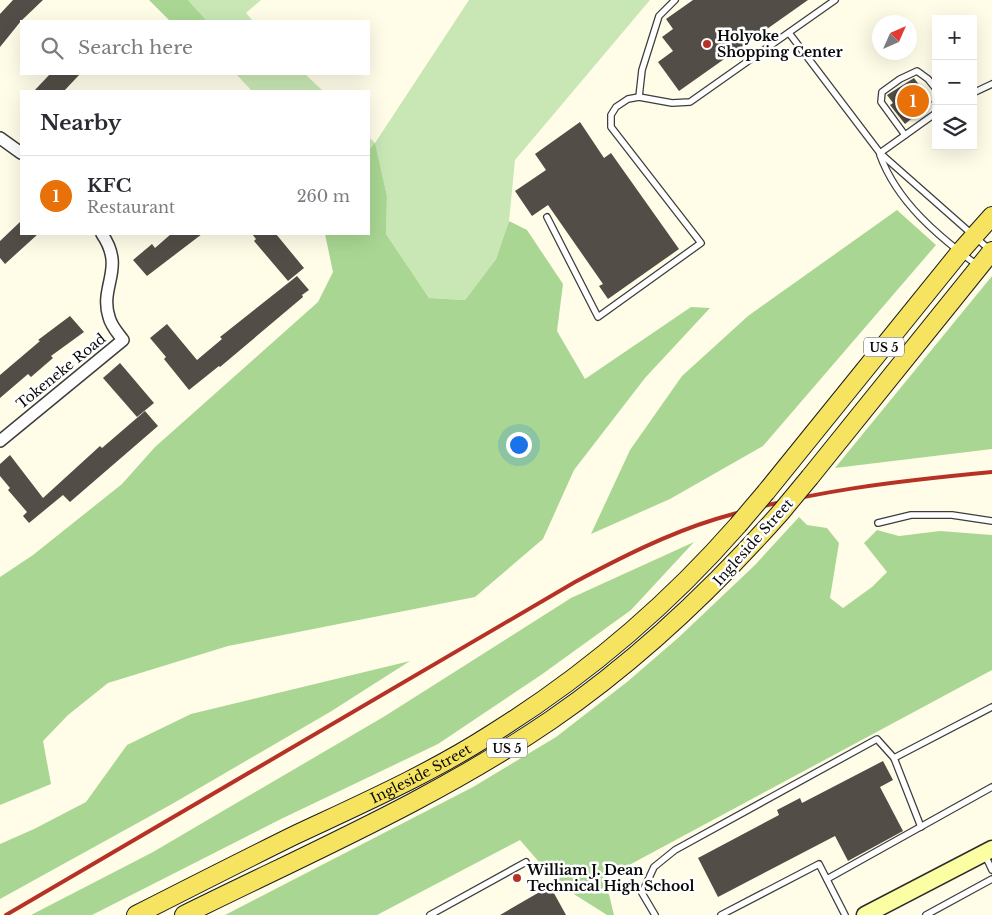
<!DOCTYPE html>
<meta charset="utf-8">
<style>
body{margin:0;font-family:"Libre Baskerville",serif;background:#f2f2f3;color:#2b2b33}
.controls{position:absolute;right:15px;top:15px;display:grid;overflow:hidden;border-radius:0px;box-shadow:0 5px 20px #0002}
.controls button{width:45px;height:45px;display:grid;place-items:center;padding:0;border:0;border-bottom:1px solid #e1e1e2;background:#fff;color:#2b2b33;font:25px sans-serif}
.compass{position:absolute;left:872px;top:15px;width:45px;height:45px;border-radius:50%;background:#fff;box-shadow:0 5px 20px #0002;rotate:45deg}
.you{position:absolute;left:518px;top:444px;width:18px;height:18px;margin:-12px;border:4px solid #fff;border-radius:50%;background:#1a73e8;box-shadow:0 0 0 8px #1a73e833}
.badge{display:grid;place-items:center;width:32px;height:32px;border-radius:50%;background:#1a73e8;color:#fff;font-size:16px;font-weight:700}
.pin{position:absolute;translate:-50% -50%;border:2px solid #fff;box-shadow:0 1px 5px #0006}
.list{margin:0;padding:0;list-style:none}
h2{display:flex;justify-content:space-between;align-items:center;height:65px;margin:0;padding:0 20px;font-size:21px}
h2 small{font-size:16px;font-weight:400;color:#7c7c81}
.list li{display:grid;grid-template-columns:32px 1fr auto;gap:15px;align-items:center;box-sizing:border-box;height:80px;padding:0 20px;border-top:1px solid #e1e1e2}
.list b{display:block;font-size:19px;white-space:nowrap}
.list p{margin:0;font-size:16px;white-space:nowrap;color:#7c7c81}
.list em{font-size:16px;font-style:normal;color:#7c7c81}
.icon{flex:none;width:28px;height:28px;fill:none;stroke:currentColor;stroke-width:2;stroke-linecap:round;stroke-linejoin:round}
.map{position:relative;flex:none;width:992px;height:915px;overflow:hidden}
.search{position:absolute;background:#fff;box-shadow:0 5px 20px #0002;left:20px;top:20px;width:350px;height:55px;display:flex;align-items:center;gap:12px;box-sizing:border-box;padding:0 18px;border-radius:0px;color:#7c7c81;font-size:19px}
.panel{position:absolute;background:#fff;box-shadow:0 5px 20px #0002;left:20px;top:90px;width:350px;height:145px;border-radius:0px}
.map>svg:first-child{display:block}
.green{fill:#c8e7b4}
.forest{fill:#a9d793}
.building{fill:#534d47}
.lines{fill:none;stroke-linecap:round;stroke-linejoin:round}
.lane-casing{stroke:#3d3d3d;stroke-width:8}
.street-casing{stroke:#3d3d3d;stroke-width:14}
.secondary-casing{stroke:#2c2c2c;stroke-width:19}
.primary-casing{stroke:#1b1b1b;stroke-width:20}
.lane{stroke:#fff;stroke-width:5.5}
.street{stroke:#fff;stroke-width:11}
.secondary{stroke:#fcfea4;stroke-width:16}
.primary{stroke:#f6e461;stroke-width:18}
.rail{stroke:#b73226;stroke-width:4}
.primary-bridge-casing{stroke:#1b1b1b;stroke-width:20;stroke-linecap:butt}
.primary-bridge{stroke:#f6e461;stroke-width:18}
.poi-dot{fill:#b73226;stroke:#fff;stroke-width:2}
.labels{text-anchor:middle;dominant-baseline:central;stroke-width:5;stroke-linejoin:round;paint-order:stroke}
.shield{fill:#fff;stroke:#545454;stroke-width:1}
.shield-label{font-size:12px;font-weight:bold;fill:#0a0a0a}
.poi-label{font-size:14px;font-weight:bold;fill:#0a0a0a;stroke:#fff;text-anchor:start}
.street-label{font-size:14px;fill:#0a0a0a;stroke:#fff}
</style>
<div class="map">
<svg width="992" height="915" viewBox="0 0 992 915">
<rect width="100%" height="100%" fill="#fffde8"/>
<g class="green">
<polygon points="188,0 261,0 246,13 253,21 207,21"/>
<polygon points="469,0 650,0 515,160 509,221 496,259 465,300 429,298 386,234 387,196 375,144 369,150 369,137 375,143"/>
<polygon points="236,74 305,74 323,91 252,91"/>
</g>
<g class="forest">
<polygon points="149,0 188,0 207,21 170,21"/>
<polygon points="375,143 387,196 386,234 429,298 465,300 496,259 509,221 527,230 563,284 557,331 585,379 691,307 710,308 645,378 574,470 543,539 475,597 228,646 108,683 68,715 43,741 51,784 0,805 0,577 33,555 122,484 155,447 318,302 333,272 325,234 369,234 369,150"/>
<polygon points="897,210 936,245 763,446 670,499 591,534 630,450 682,376 748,316"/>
<polygon points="992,276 992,449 835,468"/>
<polygon points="799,517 807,525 827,528 839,543 830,598 843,608 872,587 887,572 864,543 877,530 899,536 940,531 992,535 992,670 605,878 614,915 607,915 558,884 520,840 377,915 225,915 473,787 556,737 627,682 678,638 755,565"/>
<polygon points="694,542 631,610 541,675 438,744 281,819 92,915 31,915 153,852 385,716 571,598"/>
<polygon points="410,661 330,712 172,804 0,899 0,844 34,829 86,802 127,745 191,714"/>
</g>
<g class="building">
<polygon points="13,0 43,0 21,21 0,47 0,14"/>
<polygon points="693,0 808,0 679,91 658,62 673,51 662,37 673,29 666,19"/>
<polygon points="50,74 80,74 64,91 34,91"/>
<polygon points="914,78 932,102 905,124 890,105 893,103 887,95"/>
<polygon points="580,122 604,158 611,153 679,249 608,299 599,286 603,284 548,205 532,216 515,191 546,170 535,154"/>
<polygon points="21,221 21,234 38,234 5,264 0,258 0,241"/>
<polygon points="171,234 202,234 147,276 133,260 152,244 155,248"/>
<polygon points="252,234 276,234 304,268 288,281 254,241 256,239"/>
<polygon points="297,276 309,290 302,295 303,297 220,367 219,366 189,390 164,359 166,357 150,338 167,324 197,360 222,339 220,337"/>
<polygon points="70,316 84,332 51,356 53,358 31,377 28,374 0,398 0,375 40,341 38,340"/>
<polygon points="120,363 154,403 137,417 103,378"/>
<polygon points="145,411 158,426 70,502 63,495 29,523 23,516 27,512 8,490 10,488 0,476 0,464 10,455 43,498 100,446 102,448"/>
<polygon points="883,761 893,780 880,787 903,831 848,861 835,836 718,897 698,858 779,815 777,810 800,798 802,803"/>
<polygon points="550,886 566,915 500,915"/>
</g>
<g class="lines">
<defs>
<g id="lane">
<polyline points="789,33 880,153 991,251"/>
<polyline points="973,93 992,84"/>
<polyline points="639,97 642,70 659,16 675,0"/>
<polyline points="905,135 881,102 882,92 900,79 917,71 928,79 936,89"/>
<polyline points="880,153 936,113"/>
<path d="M880,155c17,47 58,81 97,110"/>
<polyline points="547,217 598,317 701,243 611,127 611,115 616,107 628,99 639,97 672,103 690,102 835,0"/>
<polyline points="878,523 911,515 952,515 992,521"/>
<polyline points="921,827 894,758 992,707"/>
<polyline points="985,855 992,870"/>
<polyline points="827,879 992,787"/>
<polyline points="430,915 526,862"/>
<polyline points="655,915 642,893 654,867 675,850 877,739 894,758"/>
<polyline points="721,915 819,864 845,915"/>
<polyline points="926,915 992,879"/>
</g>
<g id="street">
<polyline points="0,138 21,153"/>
<path d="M0,441l123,-101c-5,-7 -12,-14 -14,-23 -10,-31 17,-48 -7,-83"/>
</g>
<polyline id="secondary" points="865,915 992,849"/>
<g id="primary">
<polyline points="810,477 992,251"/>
<polyline points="766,492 960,252 992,216"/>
<path id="s1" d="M136,915c53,-27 106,-54 159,-80 66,-31 134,-61 195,-100 92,-57 177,-129 248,-210"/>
<path d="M184,915c123,-61 253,-117 367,-195 86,-59 161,-130 230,-208"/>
</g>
</defs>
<use href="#lane" class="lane-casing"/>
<use href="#street" class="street-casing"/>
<use href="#secondary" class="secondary-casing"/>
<use href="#primary" class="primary-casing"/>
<use href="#lane" class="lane"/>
<use href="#street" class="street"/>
<use href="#secondary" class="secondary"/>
<use href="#primary" class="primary"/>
<path class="rail" d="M6,915l569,-333c45,-24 92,-48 141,-63 92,-28 181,-38 276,-47"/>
<defs>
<g id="primary-bridge">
<polyline points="781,512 810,477"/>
<polyline points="738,525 766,492"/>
</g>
</defs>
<use href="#primary-bridge" class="primary-bridge-casing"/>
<use href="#primary-bridge" class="primary-bridge"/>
</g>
<g class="poi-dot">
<circle cx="707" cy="44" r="5"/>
<circle cx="517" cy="878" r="5"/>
</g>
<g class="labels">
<g class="shield">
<rect x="864" y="337.5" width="40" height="19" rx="4"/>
<rect x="487" y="738.5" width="40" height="19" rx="4"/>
</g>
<g class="shield-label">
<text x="884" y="347">US 5</text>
<text x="507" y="748">US 5</text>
</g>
<g class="poi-label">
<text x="717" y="36">Holyoke<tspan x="717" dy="16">Shopping Center</tspan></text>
<text x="527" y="870">William J. Dean<tspan x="527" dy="16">Technical High School</tspan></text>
</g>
<g class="street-label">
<text transform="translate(61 371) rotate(-39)">Tokeneke Road</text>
<text transform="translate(753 542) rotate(-48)">Ingleside Street</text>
<text stroke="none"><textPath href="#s1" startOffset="318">Ingleside Street</textPath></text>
</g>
</g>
</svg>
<div class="controls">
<button>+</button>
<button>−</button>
<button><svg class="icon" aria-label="layers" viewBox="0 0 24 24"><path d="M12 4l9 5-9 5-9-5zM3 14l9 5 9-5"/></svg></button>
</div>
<svg class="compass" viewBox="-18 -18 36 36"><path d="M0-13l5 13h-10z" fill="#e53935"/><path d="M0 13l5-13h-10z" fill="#7c7c81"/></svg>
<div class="you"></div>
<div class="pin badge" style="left:913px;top:101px;background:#e8710a">1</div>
<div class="search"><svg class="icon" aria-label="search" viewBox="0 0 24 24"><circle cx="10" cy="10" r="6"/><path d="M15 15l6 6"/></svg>Search here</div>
<section class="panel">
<h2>Nearby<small></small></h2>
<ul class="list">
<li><span class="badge" style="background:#e8710a">1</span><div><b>KFC</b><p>Restaurant</p></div><em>260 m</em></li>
</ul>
</section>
</div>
